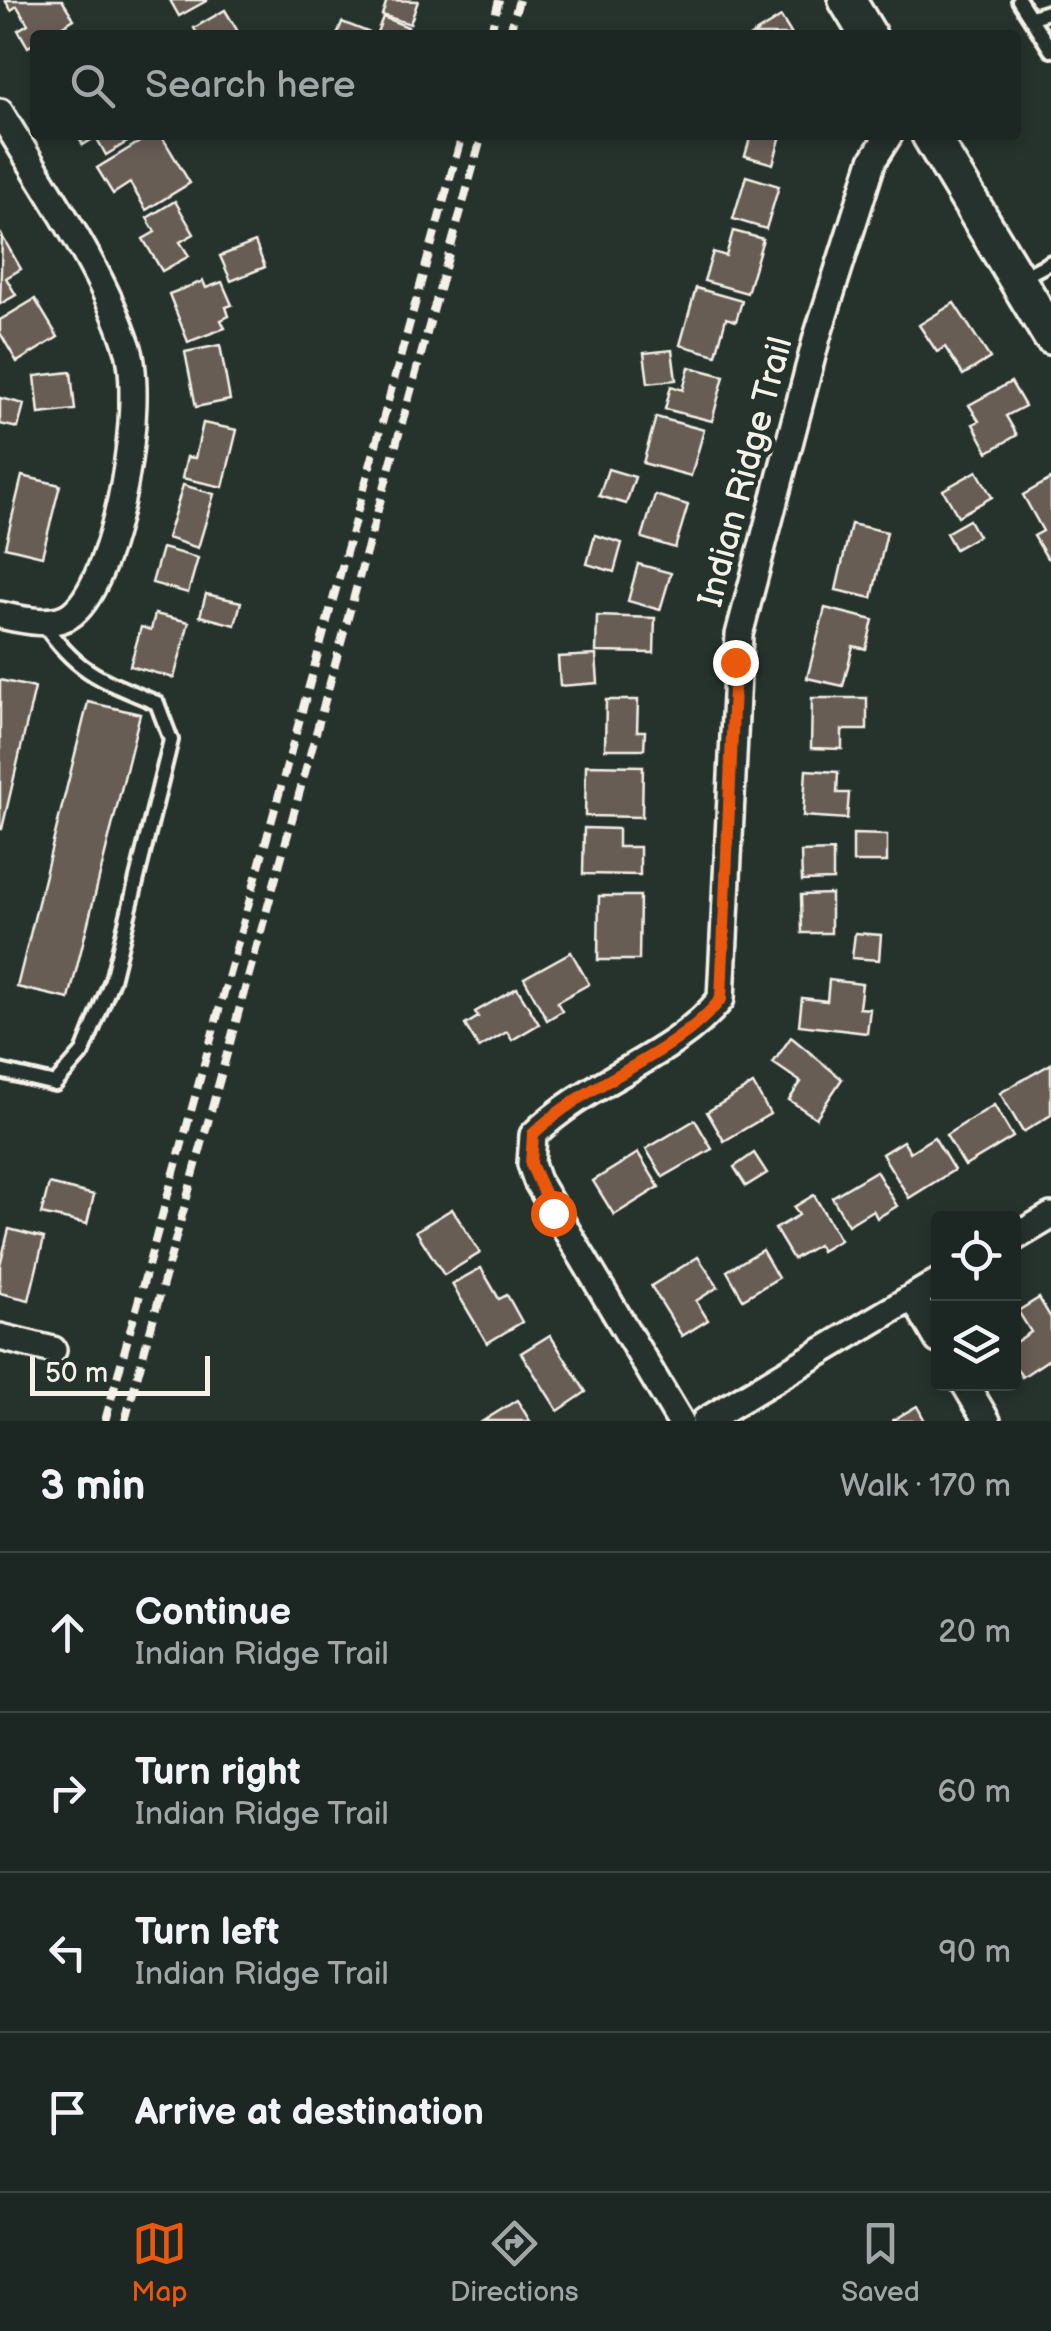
<!DOCTYPE html>
<meta charset="utf-8">
<style>
body{margin:0;font-family:"Balsamiq Sans",sans-serif;background:#252e2a;color:#f1f3f6}
.controls{position:absolute;right:30px;bottom:30px;display:grid;overflow:hidden;border-radius:10px;box-shadow:0 5px 15px #0003}
.controls button{width:90px;height:90px;display:grid;place-items:center;padding:0;border:0;border-bottom:2px solid #3a4340;background:#1c2622;color:#f1f3f6;font:50px sans-serif}
.scale{position:absolute;left:30px;bottom:25px;width:180px;box-sizing:border-box;padding-left:10px;border:5px solid #f4f1e8;border-top:0;font-size:28px;line-height:35px;white-space:nowrap;color:#f4f1e8;-webkit-text-stroke:8px #26332d;paint-order:stroke}
.stop{position:absolute;width:30px;height:30px;margin:-22px;border:8px solid #ea580c;border-radius:50%;background:#fff}
.stop.end{background:#ea580c;border-color:#fff;box-shadow:0 2px 10px #0008}
.list{margin:0;padding:0;list-style:none}
h2{display:flex;justify-content:space-between;align-items:center;height:130px;margin:0;padding:0 40px;font-size:42px}
h2 small{font-size:32px;font-weight:400;color:#a0a5a5}
.list li{display:grid;grid-template-columns:65px 1fr auto;gap:30px;align-items:center;box-sizing:border-box;height:160px;padding:0 40px;border-top:2px solid #3a4340}
.list b{display:block;font-size:38px;white-space:nowrap}
.list p{margin:0;font-size:32px;white-space:nowrap;color:#a0a5a5}
.list em{font-size:32px;font-style:normal;color:#a0a5a5}
.icon{flex:none;width:55px;height:55px;fill:none;stroke:currentColor;stroke-width:2;stroke-linecap:round;stroke-linejoin:round}
.map{position:relative;flex:none;width:1051px;height:1421px;overflow:hidden}
.search{position:absolute;background:#1c2622;box-shadow:0 5px 15px #0003;left:30px;right:30px;top:30px;height:110px;display:flex;align-items:center;gap:25px;box-sizing:border-box;padding:0 35px;border-radius:10px;color:#a0a5a5;font-size:38px}
.sheet{height:770px;background:#1c2622}
nav{display:flex;justify-content:space-around;align-items:center;box-sizing:border-box;height:140px;border-top:2px solid #3a4340;background:#1c2622;font-size:28px;color:#a0a5a5}
nav a{display:grid;justify-items:center;gap:5px}
nav .on{color:#ea580c}
.map>svg:first-child{display:block}
.building{fill:#685d54;stroke:#f4f1e8;stroke-width:2.5}
.lines{fill:none;stroke-linecap:round;stroke-linejoin:round}
.lane-casing{stroke:#f4f1e8;stroke-width:20}
.street-casing{stroke:#f4f1e8;stroke-width:32}
.secondary-casing{stroke:#f4f1e8;stroke-width:42}
.lane{stroke:#26332d;stroke-width:12}
.street{stroke:#26332d;stroke-width:25}
.secondary{stroke:#26332d;stroke-width:35}
.rail{stroke:#f4f1e8;stroke-width:8;stroke-dasharray:15 8;stroke-linecap:butt}
.route{stroke:#ea580c;stroke-width:12}
.labels{text-anchor:middle;dominant-baseline:central;stroke-width:8;stroke-linejoin:round;paint-order:stroke}
.street-label{font-size:35px;fill:#f4f1e8;stroke:#26332d}
</style>
<div class="map">
<svg width="1051" height="1421" viewBox="0 0 1051 1421">
<rect width="100%" height="100%" fill="#26332d"/>
<filter id="ink" filterUnits="userSpaceOnUse"><feTurbulence type="fractalNoise" baseFrequency=".01" numOctaves="2"/><feDisplacementMap in="SourceGraphic" scale="20" xChannelSelector="R" yChannelSelector="G"/><feConvolveMatrix kernelMatrix="1 2 1 2 8 2 1 2 1" color-interpolation-filters="sRGB"/></filter>
<g filter="url(#ink)">
<g class="building">
<polygon points="5,0 62,0 74,19 48,35 35,35 35,43 28,47 18,30 28,24 17,6 11,10"/>
<polygon points="170,0 208,0 179,16"/>
<polygon points="387,0 418,1 410,24 382,15"/>
<polygon points="225,10 240,35 198,35 194,28"/>
<polygon points="383,17 408,27 405,35 376,35"/>
<polygon points="781,17 792,35 752,35"/>
<polygon points="342,22 373,34 373,35 337,35"/>
<polygon points="77,135 130,135 132,139 106,155 96,137 83,145"/>
<polygon points="151,135 161,135 190,183 146,210 130,183 113,194 97,168"/>
<polygon points="751,135 781,135 773,164 745,156"/>
<polygon points="746,176 779,186 766,229 733,219"/>
<polygon points="175,201 194,234 180,242 189,256 162,271 143,239 155,232 147,218"/>
<polygon points="733,231 763,239 747,293 704,281 713,252 726,256"/>
<polygon points="2,236 21,269 6,278 16,295 0,304"/>
<polygon points="255,242 265,267 231,281 220,256"/>
<polygon points="203,281 206,288 222,282 232,305 226,307 229,316 221,320 225,328 188,342 169,294"/>
<polygon points="696,288 742,301 736,321 726,318 716,355 680,345"/>
<polygon points="35,299 58,337 17,362 0,333 0,320"/>
<polygon points="954,303 990,358 963,375 945,347 937,352 919,325"/>
<polygon points="220,345 230,400 196,407 185,352"/>
<polygon points="672,350 676,380 648,383 644,353"/>
<polygon points="689,367 724,376 712,421 665,409 671,386 683,390"/>
<polygon points="71,372 75,410 39,414 35,376"/>
<polygon points="1011,382 1025,406 1006,416 1017,435 988,452 973,424 979,421 969,405"/>
<polygon points="0,398 24,404 18,428 0,424"/>
<polygon points="656,417 704,430 691,476 643,463"/>
<polygon points="203,423 237,430 223,487 182,478 187,457 195,458"/>
<polygon points="608,469 635,477 626,504 599,496"/>
<polygon points="977,471 992,497 958,516 943,490"/>
<polygon points="22,476 60,485 42,556 5,547"/>
<polygon points="1051,479 1051,556 1047,558 1034,536 1043,531 1023,495"/>
<polygon points="183,485 214,494 198,548 167,538"/>
<polygon points="655,495 688,505 675,548 642,538"/>
<polygon points="969,520 978,536 955,549 946,533"/>
<polygon points="851,524 887,532 872,598 836,590"/>
<polygon points="595,535 622,543 614,572 587,564"/>
<polygon points="162,548 198,558 188,593 152,583"/>
<polygon points="638,564 671,573 660,610 628,601"/>
<polygon points="206,594 241,602 235,625 200,616"/>
<polygon points="825,608 873,620 866,649 853,646 843,686 807,678"/>
<polygon points="155,614 189,622 174,678 130,666 141,627 151,630"/>
<polygon points="597,616 655,618 654,653 596,652"/>
<polygon points="596,655 598,683 560,686 558,657"/>
<polygon points="0,680 35,688 2,829 0,829"/>
<polygon points="812,698 867,698 867,730 842,730 842,749 811,748"/>
<polygon points="606,700 638,700 637,731 645,731 644,749 605,749"/>
<polygon points="88,702 140,714 69,999 17,987"/>
<polygon points="586,765 643,766 642,817 585,816"/>
<polygon points="806,770 838,772 837,793 849,793 847,819 803,816"/>
<polygon points="584,828 618,829 618,847 640,847 640,875 583,874"/>
<polygon points="853,834 887,835 887,862 853,862"/>
<polygon points="833,851 833,880 802,881 801,852"/>
<polygon points="831,894 831,933 802,933 801,895"/>
<polygon points="599,896 640,896 639,960 598,960"/>
<polygon points="855,933 881,935 879,960 852,958"/>
<polygon points="571,952 589,984 557,1002 562,1011 547,1020 524,978"/>
<polygon points="829,980 862,984 859,1008 870,1009 867,1033 799,1025 802,998 827,1001"/>
<polygon points="517,988 539,1024 512,1040 507,1032 479,1048 465,1025 478,1017 475,1012"/>
<polygon points="791,1037 842,1079 816,1118 789,1100 801,1082 773,1063"/>
<polygon points="1051,1064 1051,1115 1023,1132 1000,1093"/>
<polygon points="753,1084 770,1114 724,1141 707,1112"/>
<polygon points="994,1105 1013,1137 965,1166 946,1135"/>
<polygon points="695,1120 712,1149 663,1177 646,1149"/>
<polygon points="934,1137 954,1170 909,1198 882,1154 903,1141 910,1152"/>
<polygon points="638,1153 659,1187 614,1215 593,1181"/>
<polygon points="754,1153 767,1173 746,1186 734,1167"/>
<polygon points="876,1171 897,1206 877,1218 873,1210 848,1225 832,1197"/>
<polygon points="49,1184 94,1195 87,1224 41,1214"/>
<polygon points="814,1195 840,1240 821,1251 818,1245 793,1259 775,1229 799,1215 794,1207"/>
<polygon points="452,1209 480,1253 444,1275 416,1231"/>
<polygon points="9,1229 44,1238 29,1300 0,1293 0,1265"/>
<polygon points="762,1250 778,1278 743,1299 727,1271"/>
<polygon points="698,1257 718,1287 696,1301 708,1320 682,1336 651,1286"/>
<polygon points="481,1268 499,1299 507,1295 522,1322 487,1343 452,1284"/>
<polygon points="1039,1298 1051,1318 1051,1358 1022,1377 1014,1364 1014,1343 1031,1332 1018,1311"/>
<polygon points="550,1335 586,1392 558,1411 521,1353"/>
<polygon points="517,1400 530,1421 483,1421"/>
<polygon points="917,1406 925,1421 894,1421 893,1420"/>
</g>
<g class="lines">
<defs>
<g id="lane">
<polyline points="1019,0 1051,50"/>
<polyline points="1032,17 1051,11"/>
<polyline points="1019,279 1051,262"/>
<path d="M0,1071l55,13 28,-32 29,-72 59,-240 -14,-37c-55,-23 -80,-30 -114,-80"/>
</g>
<g id="street">
<path d="M0,112c42,72 101,154 127,233 19,54 -9,230 -54,268 -18,15 -51,7 -73,2"/>
<polyline points="1014,1238 1051,1216"/>
<polyline points="913,1297 938,1340"/>
<polyline points="0,1337 53,1350"/>
<polyline points="965,1384 987,1421"/>
<path d="M680,1421l-143,-240 -6,-17 2,-29c56,-56 138,-75 188,-136l18,-364 78,-298 56,-177 16,-25"/>
<polyline points="705,1421 938,1282"/>
</g>
<g id="secondary">
<polyline points="847,0 868,35"/>
<polyline points="930,135 1051,336"/>
</g>
</defs>
<use href="#lane" class="lane-casing"/>
<use href="#street" class="street-casing"/>
<use href="#secondary" class="secondary-casing"/>
<use href="#lane" class="lane"/>
<use href="#street" class="street"/>
<use href="#secondary" class="secondary"/>
<g class="rail">
<polyline points="490,35 499,0"/>
<polyline points="509,35 519,0"/>
<polyline points="105,1421 462,135"/>
<polyline points="125,1421 482,135"/>
</g>
</g>
</g>
<g class="lines" filter="url(#ink)">
<path class="route" d="M553,1213l-22,-49 2,-30c56,-55 138,-74 188,-135l14,-337"/>
</g>
<g class="labels">
<g class="street-label">
<text transform="translate(746 472) rotate(-75)">Indian Ridge Trail</text>
</g>
</g>
</svg>
<div class="controls">
<button><svg class="icon" aria-label="locate" viewBox="0 0 24 24"><circle cx="12" cy="12" r="6"/><path d="M12 2v4M12 18v4M2 12h4M18 12h4"/></svg></button>
<button><svg class="icon" aria-label="layers" viewBox="0 0 24 24"><path d="M12 4l9 5-9 5-9-5zM3 14l9 5 9-5"/></svg></button>
</div>
<div class="scale">50 m</div>
<div class="stop" style="left:553px;top:1213px"></div>
<div class="stop end" style="left:735px;top:662px"></div>
<div class="search"><svg class="icon" aria-label="search" viewBox="0 0 24 24"><circle cx="10" cy="10" r="6"/><path d="M15 15l6 6"/></svg>Search here</div>
</div>
<section class="sheet">
<h2>3 min<small>Walk · 170 m</small></h2>
<ul class="list">
<li><svg class="icon" aria-label="ahead" viewBox="0 0 24 24"><path d="M12 20V5M6 11l6-6 6 6"/></svg><div><b>Continue</b><p>Indian Ridge Trail</p></div><em>20 m</em></li>
<li><svg class="icon" aria-label="right" viewBox="0 0 24 24"><path d="M7 20v-9h11M14 6l5 5-5 5"/></svg><div><b>Turn right</b><p>Indian Ridge Trail</p></div><em>60 m</em></li>
<li><svg class="icon" aria-label="left" viewBox="0 0 24 24"><path d="M17 20v-9H6M10 6l-5 5 5 5"/></svg><div><b>Turn left</b><p>Indian Ridge Trail</p></div><em>90 m</em></li>
<li><svg class="icon" aria-label="arrive" viewBox="0 0 24 24"><path d="M6 21V4h12l-3 4 3 4H6"/></svg><div><b>Arrive at destination</b></div></li>
</ul>
</section>
<nav>
<a class="on"><svg class="icon" aria-label="map" viewBox="0 0 24 24"><path d="M3 6l6-2 6 2 6-2v14l-6 2-6-2-6 2zM9 4v14M15 6v14"/></svg>Map</a>
<a><svg class="icon" aria-label="directions" viewBox="0 0 24 24"><path d="M12 3l9 9-9 9-9-9zM9 14v-3h6M13 9l2 2-2 2"/></svg>Directions</a>
<a><svg class="icon" aria-label="saved" viewBox="0 0 24 24"><path d="M7 4h10v16l-5-4-5 4z"/></svg>Saved</a>
</nav>
